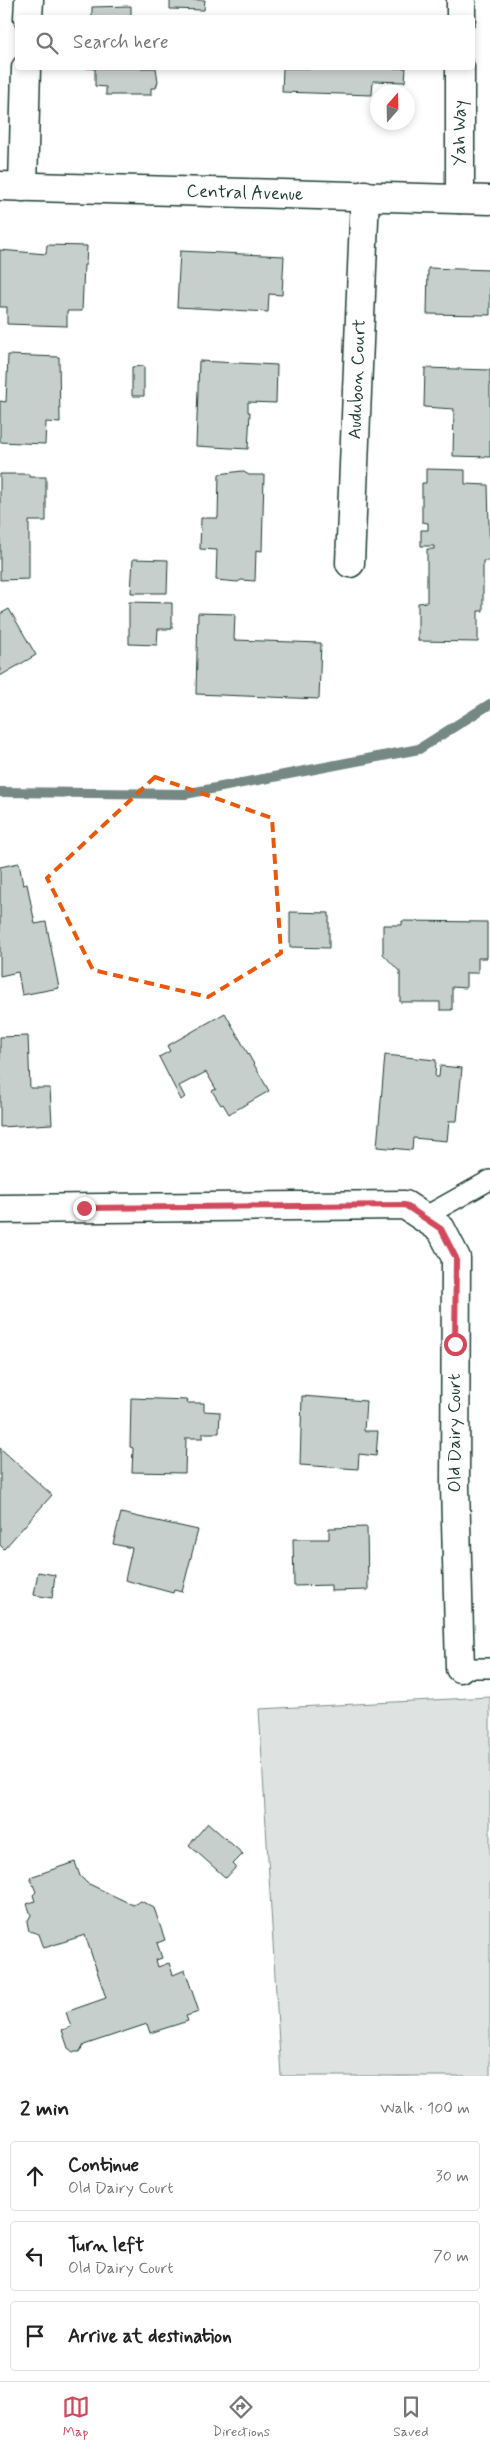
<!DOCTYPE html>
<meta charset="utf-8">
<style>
body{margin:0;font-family:Mynerve,sans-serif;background:#f2f2f2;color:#222}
.compass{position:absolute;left:370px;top:85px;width:45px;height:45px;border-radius:50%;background:#fff;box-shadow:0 2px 8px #0003;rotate:20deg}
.stop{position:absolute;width:15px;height:15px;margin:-11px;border:4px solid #d1495b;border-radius:50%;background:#fff}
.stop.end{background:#d1495b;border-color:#fff;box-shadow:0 1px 5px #0008}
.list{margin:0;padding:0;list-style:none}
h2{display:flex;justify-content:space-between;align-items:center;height:65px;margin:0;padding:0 20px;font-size:21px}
h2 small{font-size:16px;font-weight:400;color:#767676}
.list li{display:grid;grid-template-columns:32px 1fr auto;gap:15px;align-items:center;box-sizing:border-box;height:70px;margin:0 10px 10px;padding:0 10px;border:1px solid #e0e0e0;border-radius:5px}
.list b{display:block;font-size:19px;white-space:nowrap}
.list p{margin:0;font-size:16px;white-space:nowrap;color:#767676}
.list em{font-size:16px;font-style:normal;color:#767676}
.icon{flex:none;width:28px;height:28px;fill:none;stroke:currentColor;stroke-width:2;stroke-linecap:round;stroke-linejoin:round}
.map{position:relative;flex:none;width:490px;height:2076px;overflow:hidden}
.search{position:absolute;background:#fff;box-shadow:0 2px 8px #0003;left:15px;right:15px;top:15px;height:55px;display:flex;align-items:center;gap:12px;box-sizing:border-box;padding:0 18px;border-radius:5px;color:#767676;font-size:19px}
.sheet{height:305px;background:#fff}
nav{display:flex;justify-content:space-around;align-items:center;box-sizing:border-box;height:70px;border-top:1px solid #e0e0e0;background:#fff;font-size:14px;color:#767676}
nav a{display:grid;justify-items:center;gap:2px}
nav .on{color:#d1495b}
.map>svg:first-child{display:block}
.green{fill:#dee3e2;stroke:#7e908b}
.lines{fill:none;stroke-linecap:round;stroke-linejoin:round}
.stream{stroke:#758883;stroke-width:10}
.building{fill:#c7cfcc;stroke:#1f3d34}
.service-casing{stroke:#1f3d34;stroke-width:22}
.minor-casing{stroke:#1f3d34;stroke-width:31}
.secondary-casing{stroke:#1f3d34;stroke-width:31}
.service{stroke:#fff;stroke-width:19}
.minor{stroke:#fff;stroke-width:28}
.secondary{stroke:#fff;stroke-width:28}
.route{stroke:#d1495b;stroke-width:6}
.marked{fill:none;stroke:#e8590c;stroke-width:4;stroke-dasharray:10 6;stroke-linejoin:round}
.labels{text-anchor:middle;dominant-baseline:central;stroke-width:5;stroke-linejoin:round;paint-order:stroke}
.street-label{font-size:18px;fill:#1f3d34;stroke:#fff}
</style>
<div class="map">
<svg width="490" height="2076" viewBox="0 0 490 2076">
<rect width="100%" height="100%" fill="#fff"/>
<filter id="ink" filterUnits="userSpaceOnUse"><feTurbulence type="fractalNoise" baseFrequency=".02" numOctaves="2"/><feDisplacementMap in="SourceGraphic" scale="10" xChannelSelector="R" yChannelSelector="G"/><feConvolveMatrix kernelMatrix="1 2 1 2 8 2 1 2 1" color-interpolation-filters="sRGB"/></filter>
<g filter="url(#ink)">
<polygon class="green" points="490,1697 490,2076 281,2076 259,1709"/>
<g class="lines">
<polyline class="stream" points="0,792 185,794 419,749 490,704"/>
</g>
<g class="building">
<polygon points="170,0 205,0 204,10 170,9"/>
<polygon points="131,6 131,18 92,18 92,7"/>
<polygon points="86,68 156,68 158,81 156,88 151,88 151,95 106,95 106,87 95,86 95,69"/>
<polygon points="283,68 406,68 405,82 373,81 372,95 282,92"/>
<polygon points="47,245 87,246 86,265 84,265 82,311 67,311 67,326 7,324 7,307 0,307 0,250 46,254"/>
<polygon points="180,251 284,256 282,295 269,294 268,312 177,307"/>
<polygon points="428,268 490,270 490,315 427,314"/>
<polygon points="8,355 59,357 60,423 46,422 45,444 0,442 0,401 6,402"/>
<polygon points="199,361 277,365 276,403 248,402 248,412 250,412 248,449 196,446"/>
<polygon points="144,366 144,396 132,396 132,367"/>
<polygon points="425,368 490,370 490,457 453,456 454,409 424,407"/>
<polygon points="426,469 465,470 465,484 488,485 490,561 483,561 483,611 478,611 478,642 418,641 418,603 427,602 427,549 434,549 434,546 421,546 421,530 428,530 428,523 422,522 422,483 426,483"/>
<polygon points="242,471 249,475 264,475 262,551 256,550 255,581 241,580 238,582 216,580 217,550 200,549 201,518 218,518 219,474"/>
<polygon points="0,474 29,474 29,477 46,477 46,521 29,521 29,579 0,580"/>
<polygon points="133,559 168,560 167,593 131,593"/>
<polygon points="129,602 172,603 172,629 158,629 157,645 129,644"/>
<polygon points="9,609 36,655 0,676 0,614"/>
<polygon points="198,613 235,614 234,640 321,643 319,699 196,694"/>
<polygon points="19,863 23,885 27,884 35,924 46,922 59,988 22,995 18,972 0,976 0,867"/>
<polygon points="290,912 329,913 329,948 290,947"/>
<polygon points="402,921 487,922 487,958 478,958 478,973 466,973 466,988 452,987 452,1010 440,1010 440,1002 400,1002 400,972 383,954 383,925 402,925"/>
<polygon points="225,1013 269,1091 229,1114 223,1104 221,1105 212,1091 216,1089 206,1072 179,1086 185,1097 181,1100 159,1057 170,1051 167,1046"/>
<polygon points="28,1036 30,1088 50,1088 52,1124 0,1127 0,1037"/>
<polygon points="385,1055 436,1060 435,1077 439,1077 440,1066 462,1068 457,1121 449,1121 447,1141 413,1138 412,1150 377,1147"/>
<polygon points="302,1396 366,1401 364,1431 378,1431 376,1456 359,1454 358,1469 300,1465"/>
<polygon points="131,1398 188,1400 187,1403 204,1403 204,1411 220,1412 219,1433 203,1433 203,1438 186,1438 185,1473 132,1472 133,1448 130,1447"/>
<polygon points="0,1448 52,1495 4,1549 0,1545"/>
<polygon points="121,1513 198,1530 182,1592 174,1590 173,1593 125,1580 132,1548 113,1544"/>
<polygon points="367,1527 368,1590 331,1591 331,1585 294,1586 293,1539 329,1539 329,1528"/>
<polygon points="38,1572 55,1575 52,1598 34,1595"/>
<polygon points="208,1823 243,1854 233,1864 236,1867 226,1878 189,1845"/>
<polygon points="75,1862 80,1876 87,1883 133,1905 141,1901 154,1908 165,1940 157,1943 162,1958 156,1960 158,1967 169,1963 173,1975 185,1970 199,2012 186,2016 188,2021 150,2033 147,2024 84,2045 79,2052 73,2052 68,2048 62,2030 71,2027 66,2012 106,1998 85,1935 44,1948 39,1934 29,1931 27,1922 31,1915 27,1904 35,1901 33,1895 36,1892 30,1877"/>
</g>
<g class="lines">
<defs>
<g id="service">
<polyline points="424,1217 490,1180"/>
<polyline points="460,1668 490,1668"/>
</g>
<g id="minor">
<polyline points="28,18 29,0"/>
<polyline points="461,18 461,0"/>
<polyline points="23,187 26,68"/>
<polyline points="460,199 460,68"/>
<path id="s1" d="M350,563l15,-368"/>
<polyline points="0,1209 405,1205 441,1229 456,1258 455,1486 460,1668"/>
</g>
<g id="secondary">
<path id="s2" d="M0,186l490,14"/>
</g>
</defs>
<use href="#service" class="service-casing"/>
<use href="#minor" class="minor-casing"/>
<use href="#secondary" class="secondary-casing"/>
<use href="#service" class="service"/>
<use href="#minor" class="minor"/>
<use href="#secondary" class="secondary"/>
</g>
</g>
<g class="lines" filter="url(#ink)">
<polyline class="route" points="84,1208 405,1205 441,1229 456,1258 455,1344"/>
</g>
<path class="marked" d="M155,777l117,41 9,135 -73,44 -115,-27 -46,-92z"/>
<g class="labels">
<g class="street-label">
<text transform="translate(460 133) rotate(-90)">Yah Way</text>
<text stroke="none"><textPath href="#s2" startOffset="245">Central Avenue</textPath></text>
<text stroke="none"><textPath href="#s1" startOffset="184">Audubon Court</textPath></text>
<text transform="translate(455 1433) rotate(-90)">Old Dairy Court</text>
</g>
</g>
</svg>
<svg class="compass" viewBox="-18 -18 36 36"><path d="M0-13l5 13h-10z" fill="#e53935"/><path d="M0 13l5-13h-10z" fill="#767676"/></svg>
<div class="stop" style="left:455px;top:1344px"></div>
<div class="stop end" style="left:84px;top:1208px"></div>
<div class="search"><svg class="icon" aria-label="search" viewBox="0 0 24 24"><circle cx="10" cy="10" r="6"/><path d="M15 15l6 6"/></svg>Search here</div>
</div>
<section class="sheet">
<h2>2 min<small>Walk · 100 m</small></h2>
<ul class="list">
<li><svg class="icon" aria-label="ahead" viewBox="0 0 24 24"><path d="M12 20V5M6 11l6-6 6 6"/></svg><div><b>Continue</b><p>Old Dairy Court</p></div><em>30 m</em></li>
<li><svg class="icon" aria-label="left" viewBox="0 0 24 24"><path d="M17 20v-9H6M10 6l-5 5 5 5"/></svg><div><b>Turn left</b><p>Old Dairy Court</p></div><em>70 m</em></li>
<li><svg class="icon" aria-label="arrive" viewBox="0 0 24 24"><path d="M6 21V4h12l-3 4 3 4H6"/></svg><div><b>Arrive at destination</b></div></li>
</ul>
</section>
<nav>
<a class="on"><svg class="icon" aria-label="map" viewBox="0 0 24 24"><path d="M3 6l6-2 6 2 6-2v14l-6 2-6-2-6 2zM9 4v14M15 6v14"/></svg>Map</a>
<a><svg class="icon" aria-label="directions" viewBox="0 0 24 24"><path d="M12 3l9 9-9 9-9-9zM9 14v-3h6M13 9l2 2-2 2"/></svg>Directions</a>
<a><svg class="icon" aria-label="saved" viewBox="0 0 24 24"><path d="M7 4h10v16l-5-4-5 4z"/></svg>Saved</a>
</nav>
